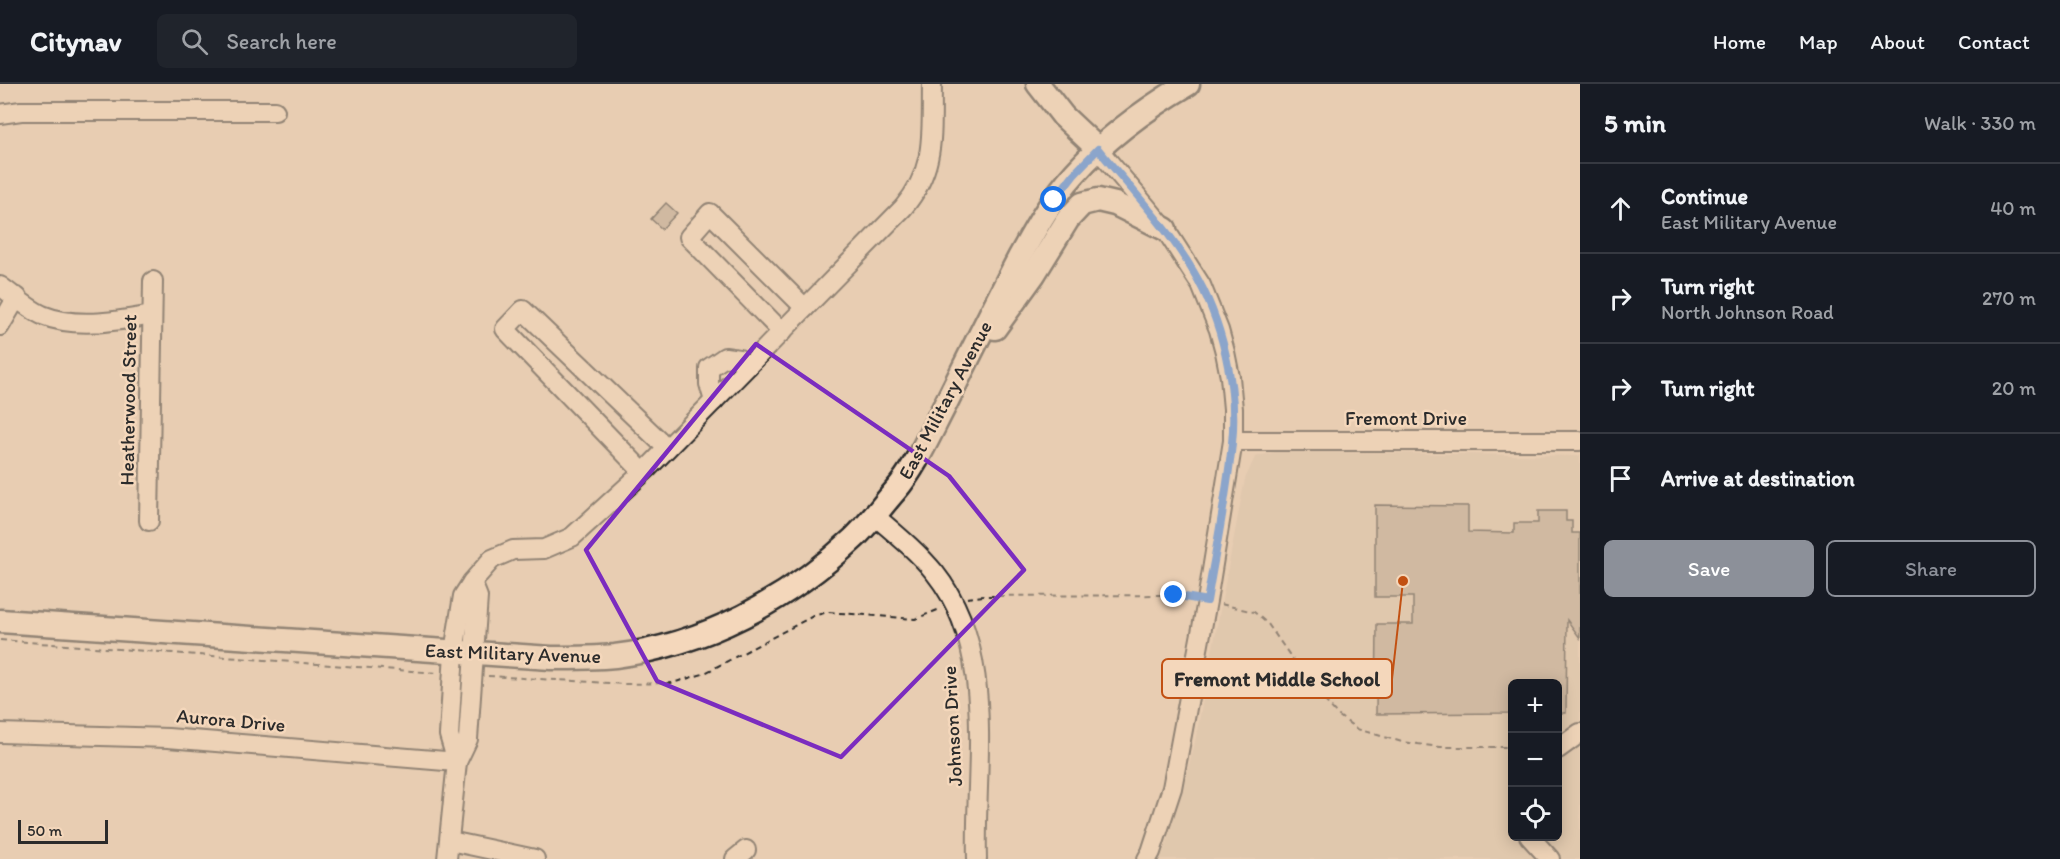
<!DOCTYPE html>
<meta charset="utf-8">
<style>
body{margin:0;font-family:Itim,sans-serif;background:#20242c;color:#f1f3f6}
.controls{position:absolute;right:18px;bottom:18px;display:grid;overflow:hidden;border-radius:9px;box-shadow:0 3px 15px #0003}
.controls button{width:54px;height:54px;display:grid;place-items:center;padding:0;border:0;border-bottom:2px solid #363941;background:#171b24;color:#f1f3f6;font:30px sans-serif}
.scale{position:absolute;left:18px;bottom:15px;width:90px;box-sizing:border-box;padding-left:6px;border:3px solid #2b2b2b;border-top:0;font-size:16px;line-height:21px;white-space:nowrap;color:#2b2b2b;-webkit-text-stroke:4px #f4d7bb;paint-order:stroke}
.stop{position:absolute;width:18px;height:18px;margin:-14px;border:4px solid #1a73e8;border-radius:50%;background:#fff}
.stop.end{background:#1a73e8;border-color:#fff;box-shadow:0 2px 6px #0008}
.list{margin:0;padding:0;list-style:none}
h2{display:flex;justify-content:space-between;align-items:center;height:78px;margin:0;padding:0 24px;font-size:26px}
h2 small{font-size:20px;font-weight:400;color:#9ea1a6}
.list li{display:grid;grid-template-columns:39px 1fr auto;gap:18px;align-items:center;box-sizing:border-box;height:90px;padding:0 24px;border-top:2px solid #363941}
.list b{display:block;font-size:22px;white-space:nowrap}
.list p{margin:0;font-size:20px;white-space:nowrap;color:#9ea1a6}
.list em{font-size:20px;font-style:normal;color:#9ea1a6}
.actions{display:flex;gap:12px;padding:18px 24px}
.actions a{flex:1;padding:14px 0;border:2px solid #8c9099;border-radius:9px;text-align:center;font-size:21px;color:#8c9099}
.actions .main{background:#8c9099;color:#fff}
.icon{flex:none;width:33px;height:33px;fill:none;stroke:currentColor;stroke-width:2;stroke-linecap:round;stroke-linejoin:round}
.map{position:relative;flex:none;width:1580px;height:775px;overflow:hidden}
header{display:flex;align-items:center;gap:36px;box-sizing:border-box;height:84px;padding:0 30px;background:#171b24;border-bottom:2px solid #363941}
header strong{font-size:28px}
nav{display:flex;gap:33px;margin-inline-start:auto;font-size:21px}
.search{width:420px;height:54px;background:#20242c;display:flex;align-items:center;gap:15px;box-sizing:border-box;padding:0 21px;border-radius:9px;color:#9ea1a6;font-size:22px}
main{display:flex}
aside{flex:1;background:#171b24}
.map>svg:first-child{display:block}
.built{fill:#d8c0a7;fill-rule:evenodd}
.building{fill:#b3a08c;stroke:#2b2b2b;stroke-width:1.5}
.lines{fill:none;stroke-linecap:round;stroke-linejoin:round}
.minor-casing{stroke:#2b2b2b;stroke-width:22}
.major-casing{stroke:#2b2b2b;stroke-width:27}
.path{stroke:#2b2b2b;stroke-width:2;stroke-dasharray:6 4.5;stroke-linecap:butt}
.minor{stroke:#f4d7bb;stroke-width:18}
.major{stroke:#f4d7bb;stroke-width:22}
.route{stroke:#1a73e8;stroke-width:8}
.marked{fill:none;stroke:#7b2cbf;stroke-width:4.5;stroke-linejoin:round}
.labels{text-anchor:middle;dominant-baseline:central;stroke-width:5;stroke-linejoin:round;paint-order:stroke}
.street-label{font-size:20px;fill:#2b2b2b;stroke:#f4d7bb}
.leader{fill:none;stroke:#c25012;stroke-width:2}
.callout-dot{fill:#c25012;stroke:#f4d7bb;stroke-width:2}
.callout{fill:#f4d7bb;stroke:#c25012;stroke-width:2}
.callout-label{font-size:21px;text-anchor:middle;font-weight:bold;fill:#2b2b2b}
</style>
<header>
<strong>Citynav</strong>
<div class="search"><svg class="icon" aria-label="search" viewBox="0 0 24 24"><circle cx="10" cy="10" r="6"/><path d="M15 15l6 6"/></svg>Search here</div>
<nav><a>Home</a><a>Map</a><a>About</a><a>Contact</a></nav>
</header>
<main>
<div class="map">
<svg width="1580" height="775" viewBox="0 0 1580 775">
<rect width="100%" height="100%" fill="#e8cdb2"/>
<filter id="ink" filterUnits="userSpaceOnUse"><feTurbulence type="fractalNoise" baseFrequency=".0167" numOctaves="2"/><feDisplacementMap in="SourceGraphic" scale="12" xChannelSelector="R" yChannelSelector="G"/><feConvolveMatrix kernelMatrix="1 2 1 2 8 2 1 2 1" color-interpolation-filters="sRGB"/></filter>
<g filter="url(#ink)">
<path class="built" d="M1279,367l301,5v403h-420l6,-14 28,-98 51,-268 10,-22zM1512,600h46v152h-46z"/>
<g class="building">
<polygon points="666,119 677,129 662,145 651,135"/>
<polygon points="1375,421 1468,422 1468,448 1514,449 1514,439 1538,439 1538,427 1566,427 1566,437 1572,437 1572,449 1580,449 1580,554 1567,536 1566,629 1557,629 1557,600 1512,600 1512,629 1376,630 1377,540 1413,540 1413,513 1375,513"/>
</g>
<g class="lines">
<defs>
<g id="minor">
<polyline points="0,30 21,27 275,27"/>
<polyline points="1098,65 1165,145 1201,201 1219,246 1225,268 1230,293 1233,325 1233,357 1207,517 1172,704 1151,768 1147,775"/>
<path d="M0,202c13,9 27,22 42,29 34,14 75,6 110,0"/>
<polyline points="0,242 17,213"/>
<polyline points="782,248 689,153 710,129 805,224"/>
<polyline points="714,317 709,300 709,284 725,273 739,275 748,282"/>
<polyline points="1233,357 1580,357"/>
<polyline points="643,388 505,245 523,226 667,364"/>
<path d="M875,432c21,18 42,35 60,57 63,79 39,194 42,286"/>
<polyline points="149,437 153,197"/>
<polyline points="0,649 168,654 457,678"/>
<polyline points="1558,665 1580,649"/>
<path d="M457,678l-8,-27 5,-83 9,-56 9,-14 20,-23 21,-9 31,-1 28,-12 77,-70 254,-259c34,-40 28,-75 29,-124"/>
<polyline points="1529,752 1550,775"/>
<polyline points="450,757 535,775"/>
<polyline points="447,775 457,678 468,655 478,513 472,498"/>
<polyline points="735,775 746,766"/>
</g>
<g id="major">
<polyline points="1038,0 1063,32 1098,65"/>
<polyline points="995,244 1034,190 1068,135 1082,120 1098,116 1115,120 1165,145"/>
<path d="M0,537l551,37c22,0 43,0 64,-2 89,-11 173,-56 238,-117 15,-14 28,-32 42,-48 20,-23 34,-55 48,-82 25,-50 50,-101 76,-151 16,-29 33,-60 56,-85 31,-35 72,-65 113,-89"/>
</g>
</defs>
<use href="#minor" class="minor-casing"/>
<use href="#major" class="major-casing"/>
<g class="path">
<polyline points="967,514 983,512 1174,511 1192,514"/>
<polyline points="1221,520 1254,528 1268,540 1312,603 1339,632 1357,645 1402,658 1440,663 1512,663"/>
<polyline points="0,556 437,589"/>
<polyline points="488,592 626,600 672,599 703,590 813,532 828,528 915,535 940,525"/>
</g>
<use href="#minor" class="minor"/>
<use href="#major" class="major"/>
</g>
</g>
<g class="lines" filter="url(#ink)">
<path class="route" d="M1054,116l20,-26 24,-25c33,40 69,78 95,122 29,48 45,117 39,172 -5,53 -16,105 -25,158l-33,-6"/>
</g>
<path d="M0 0H1580V775H0ZM756,260l193,132 75,94 -183,187 -184,-76 -71,-131z" fill="#e8cdb2" fill-opacity=".55" fill-rule="evenodd"/>
<path class="marked" d="M756,260l193,132 75,94 -183,187 -184,-76 -71,-131z"/>
<g class="labels">
<g class="street-label">
<text transform="translate(128 316) rotate(-89)">Heatherwood Street</text>
<text transform="translate(945 316) rotate(-62)">East Military Avenue</text>
<text x="1406" y="334">Fremont Drive</text>
<text transform="translate(513 569) rotate(2)">East Military Avenue</text>
<text transform="translate(231 636) rotate(5)">Aurora Drive</text>
<text transform="translate(952 642) rotate(-93)">Johnson Drive</text>
</g>
</g>
<path class="leader" d="M1403 497L1392 595"/>
<circle class="callout-dot" cx="1403" cy="497" r="6"/>
<rect class="callout" x="1162" y="575" width="230" height="39" rx="6"/>
<g class="callout-label">
<text x="1277" y="602">Fremont Middle School</text>
</g>
</svg>
<div class="controls">
<button>+</button>
<button>−</button>
<button><svg class="icon" aria-label="locate" viewBox="0 0 24 24"><circle cx="12" cy="12" r="6"/><path d="M12 2v4M12 18v4M2 12h4M18 12h4"/></svg></button>
</div>
<div class="scale">50 m</div>
<div class="stop" style="left:1054px;top:116px"></div>
<div class="stop end" style="left:1174px;top:511px"></div>
</div>
<aside>
<h2>5 min<small>Walk · 330 m</small></h2>
<ul class="list">
<li><svg class="icon" aria-label="ahead" viewBox="0 0 24 24"><path d="M12 20V5M6 11l6-6 6 6"/></svg><div><b>Continue</b><p>East Military Avenue</p></div><em>40 m</em></li>
<li><svg class="icon" aria-label="right" viewBox="0 0 24 24"><path d="M7 20v-9h11M14 6l5 5-5 5"/></svg><div><b>Turn right</b><p>North Johnson Road</p></div><em>270 m</em></li>
<li><svg class="icon" aria-label="right" viewBox="0 0 24 24"><path d="M7 20v-9h11M14 6l5 5-5 5"/></svg><div><b>Turn right</b></div><em>20 m</em></li>
<li><svg class="icon" aria-label="arrive" viewBox="0 0 24 24"><path d="M6 21V4h12l-3 4 3 4H6"/></svg><div><b>Arrive at destination</b></div></li>
</ul>
<div class="actions"><a class="main">Save</a><a>Share</a></div>
</aside>
</main>
